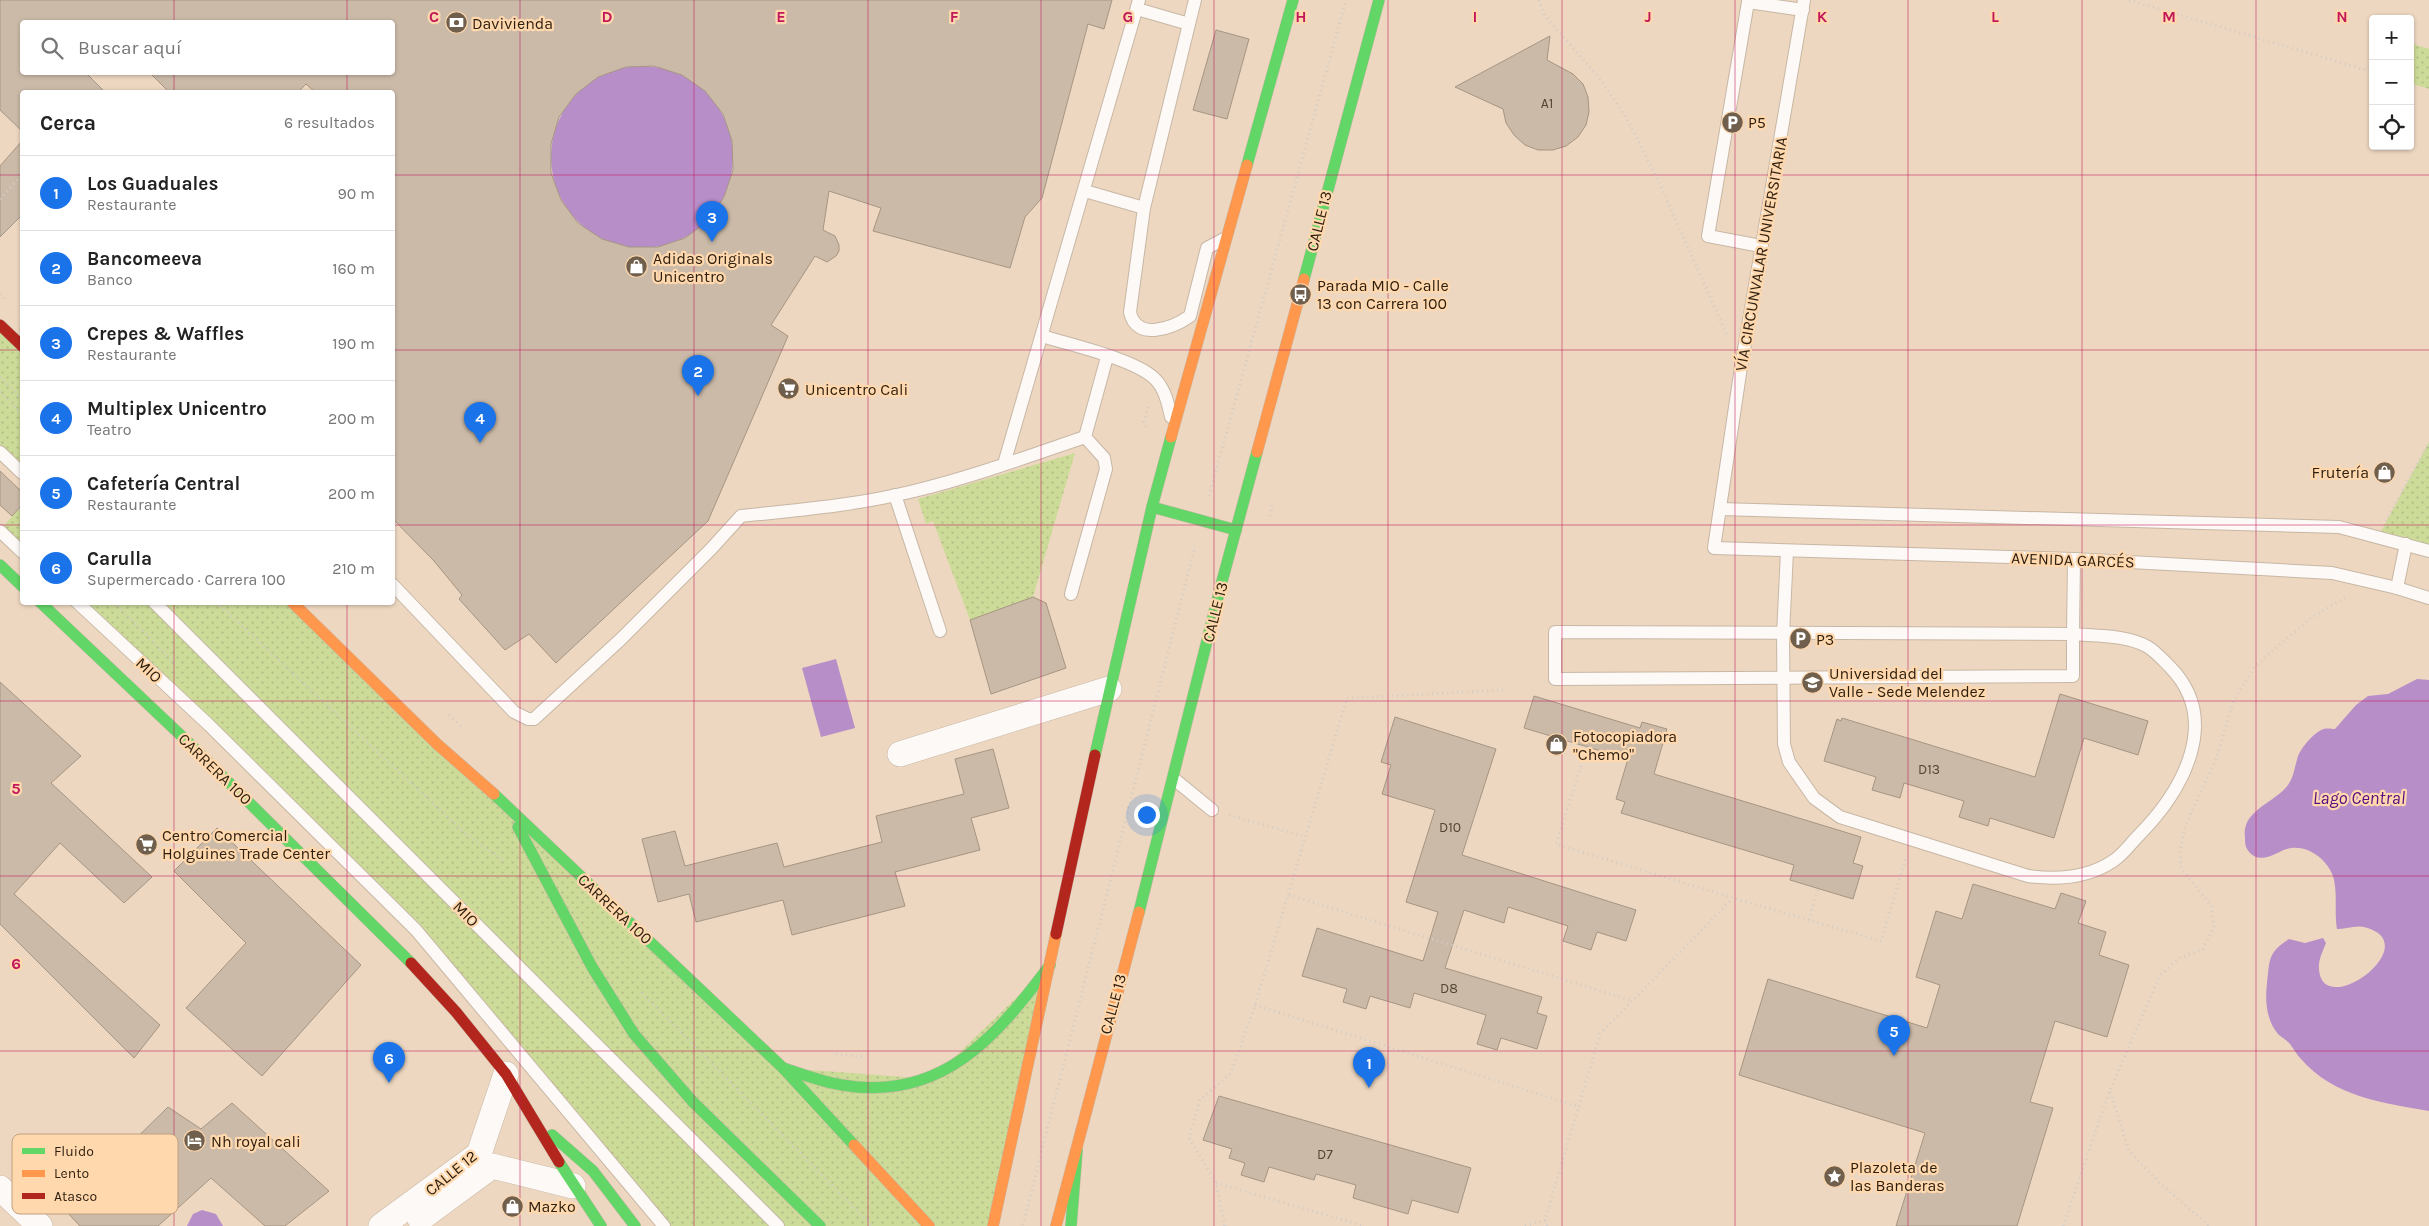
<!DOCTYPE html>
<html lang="es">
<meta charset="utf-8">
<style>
body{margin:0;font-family:Karla,sans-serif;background:#f2f2f2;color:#222}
.controls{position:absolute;right:15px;top:15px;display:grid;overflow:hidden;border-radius:5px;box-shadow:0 1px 4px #0004}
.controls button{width:45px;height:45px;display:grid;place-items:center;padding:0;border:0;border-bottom:1px solid #e0e0e0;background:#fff;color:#222;font:25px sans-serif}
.you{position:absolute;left:1146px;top:814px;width:18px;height:18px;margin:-12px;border:4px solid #fff;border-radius:50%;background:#1a73e8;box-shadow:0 0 0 8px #1a73e833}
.badge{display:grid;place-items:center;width:32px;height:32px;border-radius:50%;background:#1a73e8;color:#fff;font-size:16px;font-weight:700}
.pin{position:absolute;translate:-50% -41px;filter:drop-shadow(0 1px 2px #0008)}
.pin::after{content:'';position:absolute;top:26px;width:18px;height:15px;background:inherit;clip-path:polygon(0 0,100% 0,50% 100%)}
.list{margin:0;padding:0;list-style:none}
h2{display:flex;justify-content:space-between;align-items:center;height:65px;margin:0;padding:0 20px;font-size:21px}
h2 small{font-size:16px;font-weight:400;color:#767676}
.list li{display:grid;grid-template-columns:32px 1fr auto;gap:15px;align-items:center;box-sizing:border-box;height:75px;padding:0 20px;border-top:1px solid #e0e0e0}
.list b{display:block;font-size:19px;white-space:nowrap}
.list p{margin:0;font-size:16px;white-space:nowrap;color:#767676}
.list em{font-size:16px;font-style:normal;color:#767676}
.icon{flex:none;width:28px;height:28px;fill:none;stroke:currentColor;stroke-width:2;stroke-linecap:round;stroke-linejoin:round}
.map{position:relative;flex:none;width:2429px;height:1226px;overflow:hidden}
.search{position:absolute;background:#fff;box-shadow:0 1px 4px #0004;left:20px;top:20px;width:375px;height:55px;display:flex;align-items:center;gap:12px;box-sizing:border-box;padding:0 18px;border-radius:5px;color:#767676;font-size:19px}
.panel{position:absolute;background:#fff;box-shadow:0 1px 4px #0004;left:20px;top:90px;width:375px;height:515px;border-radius:5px}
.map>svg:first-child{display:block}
.grass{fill:url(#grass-dots)}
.water{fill:#b88ec8}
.building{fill:#cbbaa8;stroke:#a69583;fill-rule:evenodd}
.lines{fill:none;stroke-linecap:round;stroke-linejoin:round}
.lane-casing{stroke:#c8b7a5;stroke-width:14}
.street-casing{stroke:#c8b7a5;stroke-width:26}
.fast-casing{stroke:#c8b7a5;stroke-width:12}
.slow-casing{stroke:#c8b7a5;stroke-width:12}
.jam-casing{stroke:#c8b7a5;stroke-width:12}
.path{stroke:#d3ccc5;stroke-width:3;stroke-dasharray:1 4;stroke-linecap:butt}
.lane{stroke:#fcf9f6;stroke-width:12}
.street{stroke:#fcf9f6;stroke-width:25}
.fast{stroke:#63d668;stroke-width:11}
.slow{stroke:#ff974d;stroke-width:11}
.jam{stroke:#b3261e;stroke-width:11}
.grid{fill:none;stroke:#c2185b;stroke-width:1;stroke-opacity:0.55}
.labels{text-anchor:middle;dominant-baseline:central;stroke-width:4.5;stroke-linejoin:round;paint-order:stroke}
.number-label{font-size:14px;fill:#544534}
.poi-label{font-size:16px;fill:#2d1e0e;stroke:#ffd8ae;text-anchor:start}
.street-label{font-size:16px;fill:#2d1e0e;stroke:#ffd8ae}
.water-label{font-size:18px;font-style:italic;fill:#570c81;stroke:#ffd8ae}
.key{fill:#ffd8ae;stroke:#c0a07e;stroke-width:1}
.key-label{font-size:14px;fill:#2d1e0e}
.grid-label{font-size:16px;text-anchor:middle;font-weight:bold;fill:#c2185b;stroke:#ffd8ae;stroke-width:4.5;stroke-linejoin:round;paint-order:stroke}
</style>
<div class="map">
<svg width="2429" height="1226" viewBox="0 0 2429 1226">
<defs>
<pattern id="grass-dots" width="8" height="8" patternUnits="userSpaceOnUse" patternTransform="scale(1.25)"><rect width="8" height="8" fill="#cddb99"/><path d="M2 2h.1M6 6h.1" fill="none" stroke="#b0bc83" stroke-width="1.8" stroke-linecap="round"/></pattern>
</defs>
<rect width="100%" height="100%" fill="#edd7c0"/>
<g class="grass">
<polygon points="2410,43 2429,49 2429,89 2410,83"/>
<polygon points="0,325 22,346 22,473 0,452"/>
<polygon points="2429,442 2429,551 2378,537"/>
<polygon points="1075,453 1033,597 970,620 933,521 926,524 918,499"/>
<polygon points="22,505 22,552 0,530"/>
<polygon points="77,603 292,603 783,1068 932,1079 1050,965 993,1226 664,1226 416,930"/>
</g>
<g class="water">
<circle cx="642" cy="157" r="91"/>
<polygon points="836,659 855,728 821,737 802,668"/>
<path d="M2417,679l12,1v431c-46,-8 -95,-14 -128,-52 -4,-4 -7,-10 -11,-15 -3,-4 -8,-6 -12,-10 -12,-14 -13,-34 -11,-51 3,-23 0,-30 22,-44l16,4 18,-5 3,5c-3,8 -8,17 -7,26 3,53 110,-26 45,-42 -8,-2 -18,2 -27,2 -3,-17 1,-36 -4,-53 -6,-16 -23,-30 -42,-28 -12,1 -31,21 -44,1 -2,-3 -2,-8 -2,-11 -4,-28 30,-35 43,-53 6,-8 7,-20 10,-29 3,-8 17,-25 26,-27 3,-1 8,0 11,0l21,-24 12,-9 20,-2z"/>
<polygon points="202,1210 216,1214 223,1226 187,1226 193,1214"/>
</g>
<g class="building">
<path d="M0,0h1112l-8,29 -16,-5 -46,174 -17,19 -15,51 -137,-37 8,-23 -52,-17 -6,39 12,6 4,9v6l-3,5 -9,6 -12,-6 -44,69 17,11 -80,185 -152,142 -27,-29 -24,16 -46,-51 3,-4 -28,-34 -42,-43v-426h-77l-9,-8 -8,8h-129l-20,-20h243v-50h-370v50h63l20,20h-83v39l-22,-21zM654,66l28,9 23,16 18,23 9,27 1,29 -9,27 -16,24 -23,17 -27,9h-29l-27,-8 -24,-16 -17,-23 -10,-27v-29l8,-27 17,-23 22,-17 28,-10z"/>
<polygon points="1216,30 1249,39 1227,119 1193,110"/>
<polygon points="1550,36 1547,60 1573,74 1583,84 1588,97 1589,112 1586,125 1578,137 1566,146 1553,150 1538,150 1525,145 1514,135 1506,123 1503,109 1455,87"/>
<polygon points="22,141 22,215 0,237 0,166"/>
<polygon points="0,471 22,492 22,505 12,516 0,505"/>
<polygon points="1033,597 1046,603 1066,668 991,694 970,620"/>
<polygon points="0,682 81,756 51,783 152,877 124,903 60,843 14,894 160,1025 134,1058 0,924"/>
<polygon points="2060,694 2148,721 2138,755 2084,738 2054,838 1990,818 1988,826 1959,817 1964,801 1904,783 1900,798 1872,790 1876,777 1824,761 1837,719 1841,721 1842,718 2035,777"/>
<polygon points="1534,696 1640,728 1642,722 1667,729 1654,774 1861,837 1853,863 1863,866 1853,899 1790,880 1794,865 1621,813 1625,802 1616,799 1628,759 1524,728"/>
<polygon points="1395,717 1496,749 1462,855 1636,910 1626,941 1597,932 1591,950 1563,941 1568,926 1508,907 1504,923 1464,910 1445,968 1542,997 1537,1013 1547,1016 1537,1049 1501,1038 1497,1050 1477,1044 1486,1015 1414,993 1410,1008 1370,996 1366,1009 1343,1002 1347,989 1302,976 1317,928 1423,961 1438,912 1406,902 1435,810 1382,794 1391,765 1381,762"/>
<polygon points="993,749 1009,808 971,818 980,850 895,872 905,906 792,935 783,900 696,922 689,894 658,902 642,839 675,831 685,866 777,843 784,867 882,842 876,816 964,794 955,759"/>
<polygon points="217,828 361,965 262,1076 186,1008 246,943 174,871"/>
<polygon points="1973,884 2055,909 2061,893 2086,901 2078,923 2106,932 2099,955 2129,965 2107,1037 2055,1021 2030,1102 2053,1108 2017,1226 1896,1226 1925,1133 1739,1075 1768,979 1927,1028 1940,985 1916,977 1936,911 1962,919"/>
<polygon points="1219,1096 1471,1168 1458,1213 1412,1200 1408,1214 1353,1198 1356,1185 1316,1174 1314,1180 1269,1167 1264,1182 1241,1175 1245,1163 1229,1158 1232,1149 1203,1140"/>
<polygon points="232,1103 329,1191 285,1226 265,1226 211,1178 158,1226 80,1226 64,1209 168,1107 201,1129"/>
</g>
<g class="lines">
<defs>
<g id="lane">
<polyline points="1804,0 1741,367 1714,548 2074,559 2332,573 2397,588 2429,598"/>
<path d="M1137,9l52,15 -45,184 -14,104c6,30 43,16 60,4l17,-68 17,-9"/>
<polyline points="1189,24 1195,0"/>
<polyline points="1085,191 1144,208"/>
<polyline points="1761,246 1708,236 1748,2 1803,10"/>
<path d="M1042,336c29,9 92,23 112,42 11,10 14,26 17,39"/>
<polyline points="1085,437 1107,357"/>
<polyline points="0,452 22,473"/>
<polyline points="1004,464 1139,0"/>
<polyline points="895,495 940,631"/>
<polyline points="1720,509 2339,527 2429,551"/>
<polyline points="0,531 22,552"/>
<path d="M1787,551l-4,84 1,109 5,18 25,36 26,19 188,59c30,4 60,2 85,-15 10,-6 18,-18 27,-27 43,-44 82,-114 30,-167 -7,-7 -14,-15 -22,-20 -20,-12 -52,-11 -75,-13l1,-75"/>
<path d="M392,584l122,128 14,7h6l87,-80 90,-90 30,-33c58,-6 117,-11 173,-25 58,-14 115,-35 171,-54"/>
<polyline points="2397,588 2406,544"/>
<polyline points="1071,594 1106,469 1104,458 1085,437"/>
<polyline points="77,602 209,725 416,930 664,1226"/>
<polyline points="154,602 778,1226"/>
<polygon points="1555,632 2073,634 2073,676 1555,679"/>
<polyline points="1174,779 1212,810"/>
</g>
<g id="street">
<polyline points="900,754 1109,689"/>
<polyline points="0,1188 40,1226"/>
<polyline points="420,1219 492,1166 573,1186"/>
<polyline points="381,1226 479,1154 506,1074"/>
</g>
<g id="fast">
<polyline points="1247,165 1293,0"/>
<polyline points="1304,279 1379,0"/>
<polyline points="1152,507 1236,530"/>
<polyline points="0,565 22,586"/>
<polyline points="40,602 190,744 411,963"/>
<polyline points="1095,755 1152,507 1171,437"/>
<polyline points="494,794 783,1068 854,1145"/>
<polyline points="518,827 592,967 634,1034 693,1102 820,1226"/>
<polyline points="1139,912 1221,585 1257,452"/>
<path d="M783,1068c19,6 39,14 59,17 100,17 154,-48 208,-120"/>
<polyline points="552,1135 593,1171 635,1226"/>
<polyline points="559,1162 601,1226"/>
<polyline points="1071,1226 1077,1150"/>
</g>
<g id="slow">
<polyline points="1171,437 1247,165"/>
<polyline points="1257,452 1304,279"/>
<polyline points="292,602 437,744 494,794"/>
<polyline points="854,1145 929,1226"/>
<polyline points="993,1226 1056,934"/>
<polyline points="1056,1226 1139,912"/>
</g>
<g id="jam">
<polyline points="0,325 22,346"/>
<polyline points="1056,934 1095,755"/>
<polyline points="411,963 456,1012 506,1074 559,1162"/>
</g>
</defs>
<use href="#lane" class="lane-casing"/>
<use href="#street" class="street-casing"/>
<use href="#fast" class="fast-casing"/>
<use href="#slow" class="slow-casing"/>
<use href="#jam" class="jam-casing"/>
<g class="path">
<polyline points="1539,0 1545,16 1601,80 1627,119 1658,180 1727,335"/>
<polyline points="2129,0 2373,72"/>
<polyline points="0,199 22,175"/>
<polyline points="0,294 5,299"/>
<polyline points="0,377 22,399"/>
<polyline points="0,392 22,414"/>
<polyline points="1146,427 1144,422 1148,407"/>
<polyline points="1209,496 1346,0"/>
<polyline points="19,509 22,512"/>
<polyline points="1270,516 1273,503"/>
<polyline points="2386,521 2429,442"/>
<polyline points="114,602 176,665"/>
<polyline points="216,602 468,836 506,862"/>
<polyline points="449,715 463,728"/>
<polyline points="1587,747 1556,844 1733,898 1881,941 1906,858"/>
<polyline points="1229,815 1306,837"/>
<polyline points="1289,895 1633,1001"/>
<polyline points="1809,920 1818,888"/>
<polyline points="642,993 872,1226"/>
<polyline points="1255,1005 1580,1107"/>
<polyline points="836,1054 862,1057"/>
<polyline points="2110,1092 2129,1151 2161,1184 2209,1226"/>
<polyline points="1216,1183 1364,1226"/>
<polyline points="1023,1225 1195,546"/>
<polyline points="1225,1226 1216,1183 1189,1138 1200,1100 1231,1073 1255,1005 1347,698 1505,690"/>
<polyline points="1525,1226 1545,1220"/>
<polyline points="1547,1226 1545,1220 1600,1034 1732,899"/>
<polyline points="2063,1226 2110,1090 2160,975 2180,958 2203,949 2214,927 2211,905 2181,868 2180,851 2185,826 2216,759 2234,700 2255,666 2311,618 2346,597"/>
</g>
<use href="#lane" class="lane"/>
<use href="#street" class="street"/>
<use href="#fast" class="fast"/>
<use href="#slow" class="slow"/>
<use href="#jam" class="jam"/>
</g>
<path class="grid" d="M174,0v22M347,0v22M520,0v1226M694,0v1226M868,0v1226M1041,0v1226M1214,0v1226M1388,0v1226M1562,0v1226M1735,0v1226M1908,0v1226M2082,0v1226M2256,0v1226M174,72v20M347,72v20M0,175h22M392,175h2037M0,350h22M392,350h2037M0,525h22M392,525h2037M174,602v624M347,602v624M0,701h2429M0,876h2429M0,1051h2429"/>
<defs>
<symbol id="bank-disc" viewBox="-11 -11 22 22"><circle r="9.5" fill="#705f4c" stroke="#ffd8ae"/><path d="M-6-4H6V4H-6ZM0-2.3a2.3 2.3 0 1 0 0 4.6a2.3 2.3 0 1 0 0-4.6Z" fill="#fff"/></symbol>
<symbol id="parking-disc" viewBox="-11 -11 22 22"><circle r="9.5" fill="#705f4c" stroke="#ffd8ae"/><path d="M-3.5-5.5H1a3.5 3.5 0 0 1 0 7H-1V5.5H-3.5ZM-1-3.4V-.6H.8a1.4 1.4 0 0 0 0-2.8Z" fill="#fff"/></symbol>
<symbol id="shop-disc" viewBox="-11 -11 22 22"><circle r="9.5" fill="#705f4c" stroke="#ffd8ae"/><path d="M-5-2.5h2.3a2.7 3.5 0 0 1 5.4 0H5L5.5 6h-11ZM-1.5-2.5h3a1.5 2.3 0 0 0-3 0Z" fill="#fff"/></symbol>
<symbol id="bus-disc" viewBox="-11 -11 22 22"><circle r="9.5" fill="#705f4c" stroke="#ffd8ae"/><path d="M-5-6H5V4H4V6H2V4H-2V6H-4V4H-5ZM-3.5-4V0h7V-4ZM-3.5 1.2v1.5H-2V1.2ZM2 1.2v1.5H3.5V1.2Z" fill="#fff"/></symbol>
<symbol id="supermarket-disc" viewBox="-11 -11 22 22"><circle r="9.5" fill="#705f4c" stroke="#ffd8ae"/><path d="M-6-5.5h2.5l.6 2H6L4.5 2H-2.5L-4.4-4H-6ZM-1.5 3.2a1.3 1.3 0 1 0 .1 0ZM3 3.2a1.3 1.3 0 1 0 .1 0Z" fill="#fff"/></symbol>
<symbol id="university-disc" viewBox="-11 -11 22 22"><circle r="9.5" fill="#705f4c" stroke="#ffd8ae"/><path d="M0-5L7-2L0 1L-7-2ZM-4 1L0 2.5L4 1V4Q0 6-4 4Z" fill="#fff"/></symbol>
<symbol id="hotel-disc" viewBox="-11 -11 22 22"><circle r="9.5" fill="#705f4c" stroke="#ffd8ae"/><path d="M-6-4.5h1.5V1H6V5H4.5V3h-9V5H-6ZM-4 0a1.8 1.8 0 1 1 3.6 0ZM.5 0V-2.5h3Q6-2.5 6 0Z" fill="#fff"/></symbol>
<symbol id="sight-disc" viewBox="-11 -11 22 22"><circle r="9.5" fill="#705f4c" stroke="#ffd8ae"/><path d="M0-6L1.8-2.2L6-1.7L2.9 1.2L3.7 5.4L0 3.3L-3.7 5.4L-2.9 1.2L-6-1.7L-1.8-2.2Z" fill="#fff"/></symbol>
</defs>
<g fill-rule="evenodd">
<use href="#bank-disc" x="444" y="10" width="25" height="25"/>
<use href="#parking-disc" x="1720" y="110" width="25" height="25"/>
<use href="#shop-disc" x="624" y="254" width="25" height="25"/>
<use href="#bus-disc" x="1288" y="282" width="25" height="25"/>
<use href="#supermarket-disc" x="776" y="376" width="25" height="25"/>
<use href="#shop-disc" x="2372" y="460" width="25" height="25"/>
<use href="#parking-disc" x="1788" y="626" width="25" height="25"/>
<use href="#university-disc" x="1800" y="670" width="25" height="25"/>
<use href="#shop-disc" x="1544" y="732" width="25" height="25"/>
<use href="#supermarket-disc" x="134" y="832" width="25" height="25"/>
<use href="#hotel-disc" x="182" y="1128" width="25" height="25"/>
<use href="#sight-disc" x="1822" y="1164" width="25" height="25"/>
<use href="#shop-disc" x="500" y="1194" width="25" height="25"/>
</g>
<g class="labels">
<g class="number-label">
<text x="1547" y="103">A1</text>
<text x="1929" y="769">D13</text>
<text x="1450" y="827">D10</text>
<text x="1449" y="988">D8</text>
<text x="1325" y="1154">D7</text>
</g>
<g class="poi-label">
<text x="472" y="23">Davivienda</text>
<text x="1748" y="122">P5</text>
<text x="653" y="258">Adidas Originals<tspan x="653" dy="18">Unicentro</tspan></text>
<text x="1317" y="285">Parada MIO - Calle<tspan x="1317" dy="18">13 con Carrera 100</tspan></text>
<text x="805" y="389">Unicentro Cali</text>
<text x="2369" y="472" text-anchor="end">Frutería</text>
<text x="1816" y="639">P3</text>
<text x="1829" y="673">Universidad del<tspan x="1829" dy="18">Valle - Sede Melendez</tspan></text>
<text x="1573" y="736">Fotocopiadora<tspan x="1573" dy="18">"Chemo"</tspan></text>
<text x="162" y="835">Centro Comercial<tspan x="162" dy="18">Holguines Trade Center</tspan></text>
<text x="211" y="1141">Nh royal cali</text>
<text x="1850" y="1167">Plazoleta de<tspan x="1850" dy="18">las Banderas</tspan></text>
<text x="528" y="1206">Mazko</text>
</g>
<g class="street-label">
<text transform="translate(1319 221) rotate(-76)">CALLE 13</text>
<text transform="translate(1761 254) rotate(-80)">VÍA CIRCUNVALAR UNIVERSITARIA</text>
<text transform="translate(2073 560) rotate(2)">AVENIDA GARCÉS</text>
<text transform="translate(1215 612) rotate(-76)">CALLE 13</text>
<text transform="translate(149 670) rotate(43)">MIO</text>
<text transform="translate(215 769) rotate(44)">CARRERA 100</text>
<text transform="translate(615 909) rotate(43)">CARRERA 100</text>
<text transform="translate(466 914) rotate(45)">MIO</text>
<text transform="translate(1113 1004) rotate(-75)">CALLE 13</text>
<text transform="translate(451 1173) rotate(-39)">CALLE 12</text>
</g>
<g class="water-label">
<text x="2359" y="798">Lago Central</text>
</g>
</g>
<rect x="12" y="1134" width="166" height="80" rx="8" class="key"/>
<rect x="22" y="1148" width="23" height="6" fill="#63d668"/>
<rect x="22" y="1170" width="23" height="7" fill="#ff974d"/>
<rect x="22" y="1193" width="23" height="6" fill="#b3261e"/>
<g class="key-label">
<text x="54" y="1156">Fluido</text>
<text x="54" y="1178">Lento</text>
<text x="54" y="1201">Atasco</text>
</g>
<g class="grid-label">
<text x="434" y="22">C</text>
<text x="607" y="22">D</text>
<text x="781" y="22">E</text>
<text x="954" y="22">F</text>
<text x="1128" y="22">G</text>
<text x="1301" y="22">H</text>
<text x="1475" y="22">I</text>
<text x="1648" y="22">J</text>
<text x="1822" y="22">K</text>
<text x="1995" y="22">L</text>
<text x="2169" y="22">M</text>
<text x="2342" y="22">N</text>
<text x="16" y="794">5</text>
<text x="16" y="969">6</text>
</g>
</svg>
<div class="controls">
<button>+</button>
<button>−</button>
<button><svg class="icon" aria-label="locate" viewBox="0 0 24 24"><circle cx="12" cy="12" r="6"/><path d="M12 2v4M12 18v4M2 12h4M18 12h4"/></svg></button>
</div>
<div class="you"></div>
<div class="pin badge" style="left:1369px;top:1088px">1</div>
<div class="pin badge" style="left:698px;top:396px">2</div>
<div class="pin badge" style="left:712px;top:242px">3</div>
<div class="pin badge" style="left:480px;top:443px">4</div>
<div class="pin badge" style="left:1894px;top:1056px">5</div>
<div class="pin badge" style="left:389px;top:1083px">6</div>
<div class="search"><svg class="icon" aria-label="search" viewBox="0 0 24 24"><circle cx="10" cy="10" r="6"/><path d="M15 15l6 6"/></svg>Buscar aquí</div>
<section class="panel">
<h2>Cerca<small>6 resultados</small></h2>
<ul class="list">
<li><span class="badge">1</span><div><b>Los Guaduales</b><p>Restaurante</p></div><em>90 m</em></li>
<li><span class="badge">2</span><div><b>Bancomeeva</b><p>Banco</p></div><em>160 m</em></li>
<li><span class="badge">3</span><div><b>Crepes &amp; Waffles</b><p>Restaurante</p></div><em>190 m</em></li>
<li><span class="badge">4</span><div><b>Multiplex Unicentro</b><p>Teatro</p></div><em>200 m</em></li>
<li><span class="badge">5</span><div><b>Cafetería Central</b><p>Restaurante</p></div><em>200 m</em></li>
<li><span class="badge">6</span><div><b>Carulla</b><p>Supermercado · Carrera 100</p></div><em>210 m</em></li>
</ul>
</section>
</div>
